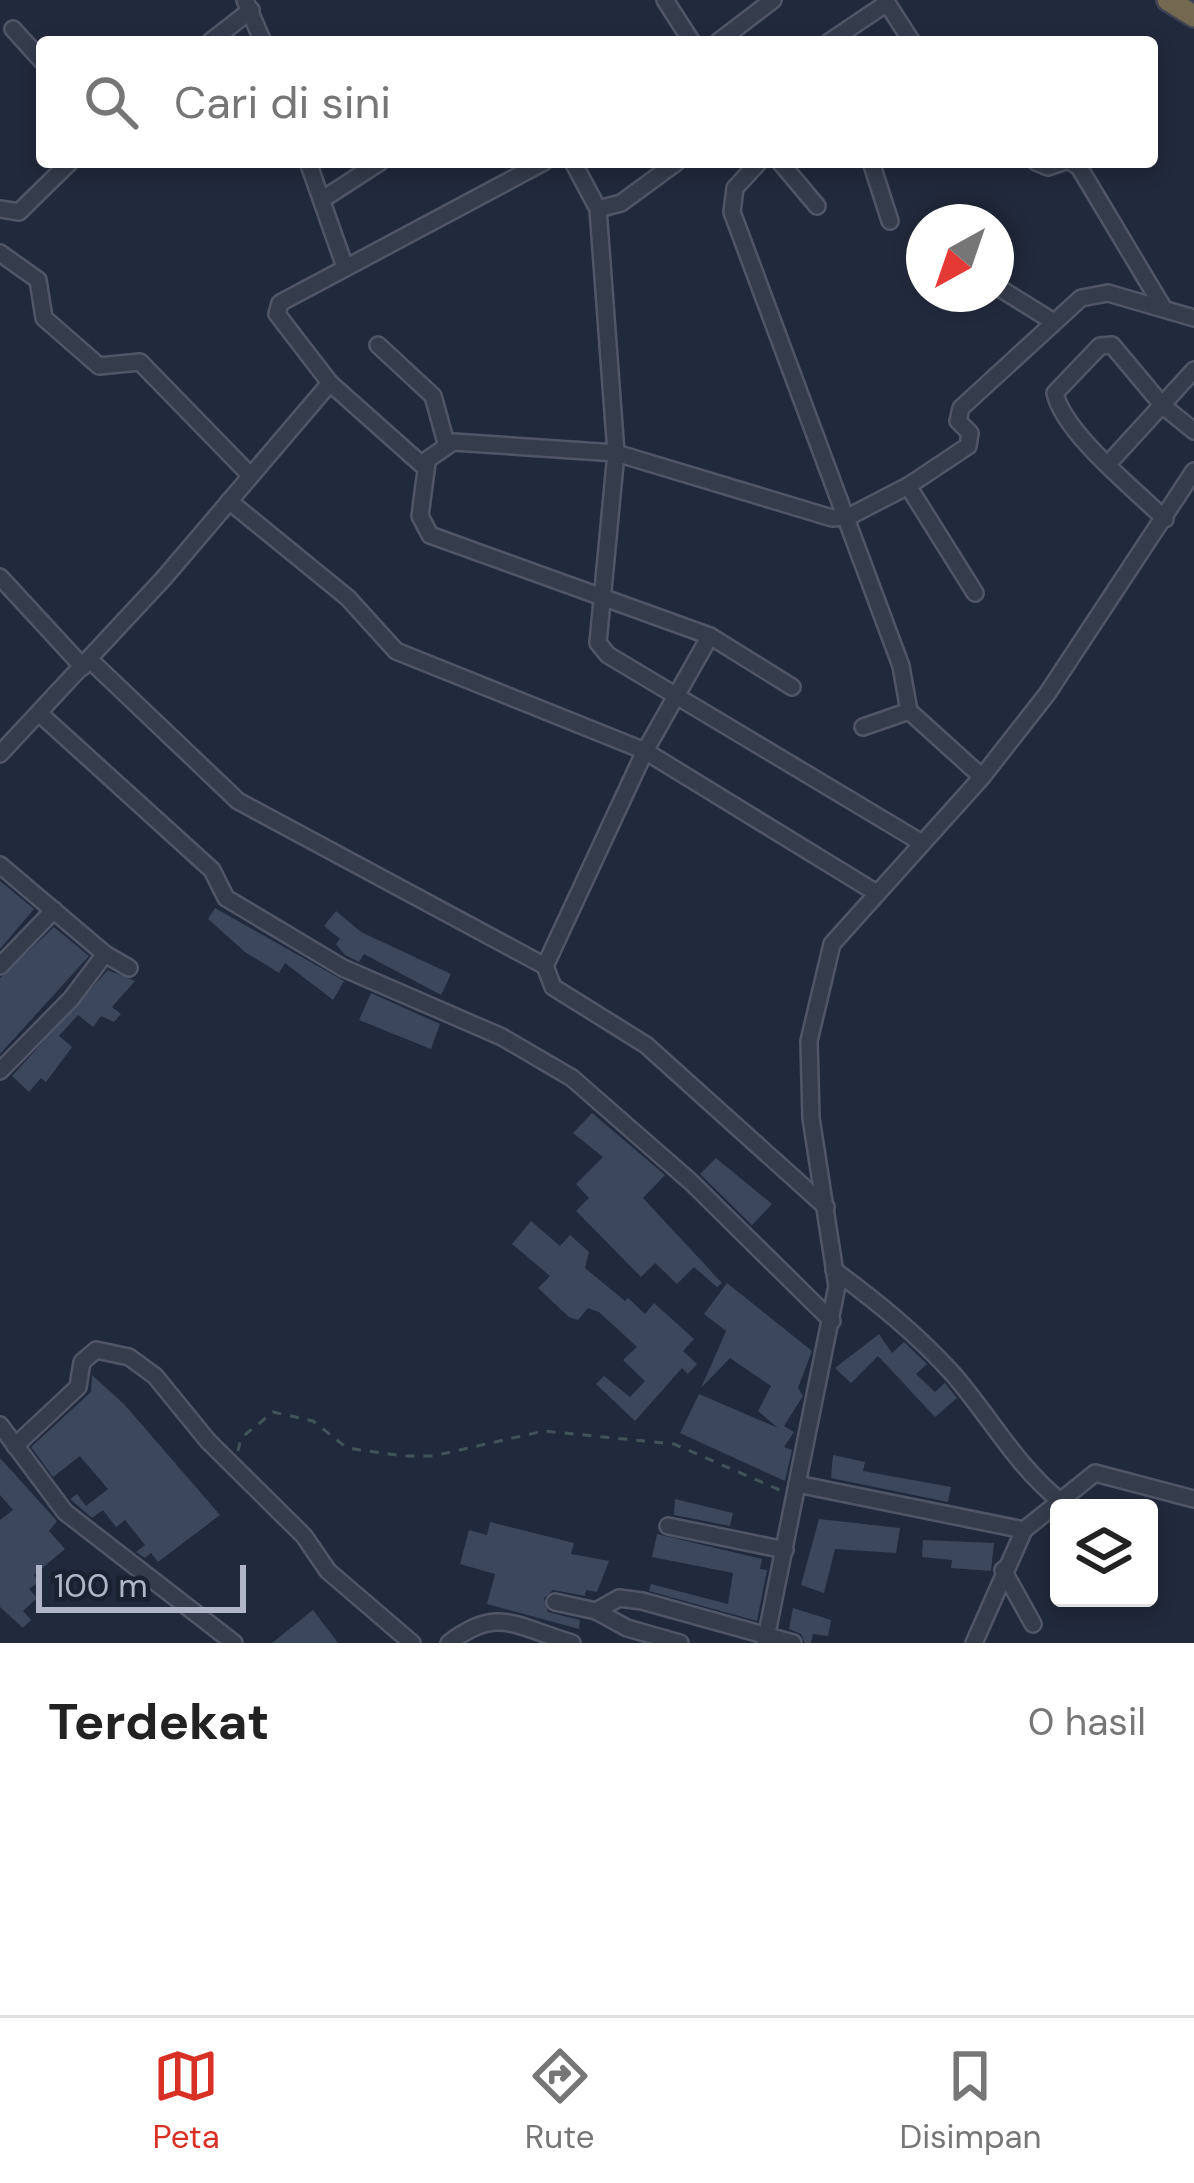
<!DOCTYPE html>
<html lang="id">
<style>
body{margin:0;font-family:"DM Sans",sans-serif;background:#f2f2f2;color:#222}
.controls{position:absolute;right:36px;bottom:36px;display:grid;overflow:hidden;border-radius:12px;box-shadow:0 6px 18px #0003}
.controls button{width:108px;height:108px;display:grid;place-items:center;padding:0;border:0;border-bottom:3px solid #e0e0e0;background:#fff;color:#222;font:60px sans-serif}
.compass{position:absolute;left:906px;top:204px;width:108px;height:108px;border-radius:50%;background:#fff;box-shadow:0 6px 18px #0003;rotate:220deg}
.scale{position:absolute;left:36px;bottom:30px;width:210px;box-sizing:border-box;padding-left:12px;border:6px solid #b0b6c8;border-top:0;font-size:33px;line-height:42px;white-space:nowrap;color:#b0b6c8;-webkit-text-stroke:9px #1a2131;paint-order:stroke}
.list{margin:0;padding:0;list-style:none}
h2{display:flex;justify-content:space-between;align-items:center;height:156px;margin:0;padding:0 48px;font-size:51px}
h2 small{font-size:39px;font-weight:400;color:#767676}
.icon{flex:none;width:66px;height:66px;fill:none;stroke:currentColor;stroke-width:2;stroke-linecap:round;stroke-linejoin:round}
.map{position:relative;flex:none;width:1194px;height:1643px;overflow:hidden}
.search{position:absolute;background:#fff;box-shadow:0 6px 18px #0003;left:36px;right:36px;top:36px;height:132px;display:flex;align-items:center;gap:30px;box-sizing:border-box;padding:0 42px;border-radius:12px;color:#767676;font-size:45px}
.sheet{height:372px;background:#fff}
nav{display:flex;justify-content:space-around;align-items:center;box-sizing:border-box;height:168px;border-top:3px solid #e0e0e0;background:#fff;font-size:33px;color:#767676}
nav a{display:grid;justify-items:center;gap:6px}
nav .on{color:#d93025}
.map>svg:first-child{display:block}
.building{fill:#3c475b}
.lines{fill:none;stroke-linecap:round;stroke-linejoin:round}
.minor-casing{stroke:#505667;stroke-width:20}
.highway-casing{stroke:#3d4354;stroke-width:26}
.path{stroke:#40545a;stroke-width:3;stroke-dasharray:9 9;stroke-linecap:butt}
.minor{stroke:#353c4c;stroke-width:15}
.highway{stroke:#736951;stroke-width:21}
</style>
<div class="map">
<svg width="1194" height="1643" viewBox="0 0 1194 1643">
<rect width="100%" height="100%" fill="#21293c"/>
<g class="building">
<polygon points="0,881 34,909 0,949"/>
<polygon points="215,908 344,981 333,1000 285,963 279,973 245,952 208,919"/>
<polygon points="336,911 361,932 451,974 441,995 364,954 359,962 345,955 336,944 340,939 324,926"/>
<polygon points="54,927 89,956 0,1054 0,978"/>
<polygon points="108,970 135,981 112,1007 121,1014 114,1022 101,1016 93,1027 78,1015 59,1036 72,1047 46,1082 41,1078 29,1092 12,1076"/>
<polygon points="371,993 440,1024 431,1049 359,1020"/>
<polygon points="592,1113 665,1175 643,1198 722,1283 717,1287 694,1267 677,1284 655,1263 641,1277 576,1211 589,1198 576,1184 603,1157 573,1133"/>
<polygon points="716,1158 772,1204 752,1225 700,1174"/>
<polygon points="531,1221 560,1246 570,1235 589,1252 585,1268 625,1301 628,1298 645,1314 654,1303 694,1339 683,1351 697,1364 688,1374 682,1368 635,1421 596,1384 604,1376 630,1397 645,1381 623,1360 637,1347 599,1312 588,1308 578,1320 569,1317 538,1288 550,1276 512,1244"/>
<polygon points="727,1283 812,1351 798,1388 803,1396 784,1426 794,1432 784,1447 792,1450 785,1481 680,1433 699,1394 778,1428 758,1411 771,1386 730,1358 701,1388 726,1331 704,1314"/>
<polygon points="879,1334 892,1353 904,1342 927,1364 916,1374 935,1392 945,1383 957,1398 935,1417 878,1356 851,1383 835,1368"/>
<polygon points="92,1375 124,1404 220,1515 158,1562 151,1553 145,1558 136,1552 145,1545 125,1520 116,1527 103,1510 92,1518 70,1499 77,1494 86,1506 108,1489 80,1456 53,1477 31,1447 91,1392"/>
<polygon points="833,1455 865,1462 863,1471 951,1487 948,1502 831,1478"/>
<polygon points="0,1458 57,1521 49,1531 65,1549 34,1575 39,1582 29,1589 37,1598 23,1611 31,1620 23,1628 0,1607 0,1520 13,1510 0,1495"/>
<polygon points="675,1499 733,1513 730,1526 674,1515"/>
<polygon points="819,1519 900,1528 896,1553 835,1549 824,1593 801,1585"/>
<polygon points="490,1522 574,1543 571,1554 609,1561 597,1592 586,1590 585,1596 553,1590 544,1598 548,1612 580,1620 579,1629 487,1604 495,1574 460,1564 469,1530 487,1535"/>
<polygon points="657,1534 762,1559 760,1569 767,1570 757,1621 649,1591 651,1584 728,1604 733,1573 652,1557"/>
<polygon points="923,1540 994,1543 991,1571 951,1568 952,1560 922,1557"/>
<polygon points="793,1608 831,1620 828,1636 813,1634 811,1643 805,1643 801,1634 789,1629"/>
<polygon points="313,1610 338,1643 272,1643"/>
</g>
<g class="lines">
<defs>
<g id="minor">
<polyline points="245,0 263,42"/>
<polyline points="665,0 692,42"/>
<polyline points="885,0 912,42"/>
<polyline points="13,29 42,61"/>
<polyline points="210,42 251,10"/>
<polyline points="718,42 773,0"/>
<polyline points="829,42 887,3"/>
<polyline points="308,162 344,264"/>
<polyline points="573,162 598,209 616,453 598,643 608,655 922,843"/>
<polyline points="759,162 735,188 732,212 901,666 909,711 982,777"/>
<polyline points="780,162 817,206"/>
<polyline points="871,162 890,221"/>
<polyline points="1036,162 1048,167 1063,162"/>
<polyline points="1071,162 1079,167 1164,309"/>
<polyline points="323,199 380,162"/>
<polyline points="0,209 19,212 70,162"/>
<polyline points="598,209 621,203 677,162"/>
<polyline points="0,253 38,280 44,318 99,366 140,362 250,475"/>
<polyline points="996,286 1054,322"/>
<polyline points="378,345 433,396 446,443"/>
<polyline points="330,383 421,464 453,442 616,453 832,518 848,517 908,486 968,446 970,433 958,421 961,408 1081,298 1108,293 1194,318"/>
<polyline points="427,463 420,516 430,535 710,636 792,687"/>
<polyline points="1108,464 1194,370"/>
<polyline points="908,486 975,593"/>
<polyline points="229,501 348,598 396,651 645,751 875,892"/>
<path d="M1165,519c-30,-29 -102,-87 -110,-126l45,-47 12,-1 51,61 31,25"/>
<polyline points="0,577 83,667"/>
<polyline points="90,660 238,801 545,966 645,751 710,636"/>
<polyline points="40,714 212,870 226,898 343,968 502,1037 572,1078 691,1182 832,1321"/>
<polyline points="863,727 909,711"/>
<polyline points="0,754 164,578 330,383 277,314 280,303 544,162"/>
<polyline points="0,865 105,954 129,968"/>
<polyline points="0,966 54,910"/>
<polyline points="545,966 553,987 646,1045 826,1207"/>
<polyline points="0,1071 71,999 105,954"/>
<path d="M834,1270c43,32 83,64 119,104 38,44 62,90 107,127"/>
<polyline points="0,1425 65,1512 234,1643"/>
<polyline points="15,1446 78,1387 82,1362 96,1350 129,1357 155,1376 208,1441 304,1536 328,1571 412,1643"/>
<polyline points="797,1484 1024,1530 1095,1473 1194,1499"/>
<polyline points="668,1526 785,1550"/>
<polyline points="1003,1570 1033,1624"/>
<polyline points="555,1602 596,1611 619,1598 642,1601 793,1643"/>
<polyline points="596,1611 627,1628 680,1643"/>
<path d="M449,1643c49,-38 67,-16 123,0"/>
<polyline points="765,1643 837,1286 811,1118 809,1041 832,944 982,777 1047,694 1194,471"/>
<polyline points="974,1643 1024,1530"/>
</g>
<polyline id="highway" points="1168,0 1194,16"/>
</defs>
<use href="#minor" class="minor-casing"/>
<use href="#highway" class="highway-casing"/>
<polyline class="path" points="238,1451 241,1438 273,1412 313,1421 347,1448 403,1456 433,1456 544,1431 674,1444 782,1491"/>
<use href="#minor" class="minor"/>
<use href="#highway" class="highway"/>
</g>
</svg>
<div class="controls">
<button><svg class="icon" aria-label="layers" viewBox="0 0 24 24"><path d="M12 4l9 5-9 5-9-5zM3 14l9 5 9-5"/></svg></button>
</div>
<svg class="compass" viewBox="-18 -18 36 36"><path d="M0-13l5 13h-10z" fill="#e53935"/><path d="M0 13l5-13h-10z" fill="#767676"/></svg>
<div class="scale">100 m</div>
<div class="search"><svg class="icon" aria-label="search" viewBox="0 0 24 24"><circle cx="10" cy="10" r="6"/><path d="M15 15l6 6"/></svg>Cari di sini</div>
</div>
<section class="sheet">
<h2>Terdekat<small>0 hasil</small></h2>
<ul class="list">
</ul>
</section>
<nav>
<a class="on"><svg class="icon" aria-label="map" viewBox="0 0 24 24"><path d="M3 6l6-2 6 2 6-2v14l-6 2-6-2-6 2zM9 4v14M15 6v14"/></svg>Peta</a>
<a><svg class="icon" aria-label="directions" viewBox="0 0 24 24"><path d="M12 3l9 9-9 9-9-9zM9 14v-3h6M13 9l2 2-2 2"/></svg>Rute</a>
<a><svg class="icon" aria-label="saved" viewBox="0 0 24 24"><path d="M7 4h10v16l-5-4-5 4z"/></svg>Disimpan</a>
</nav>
